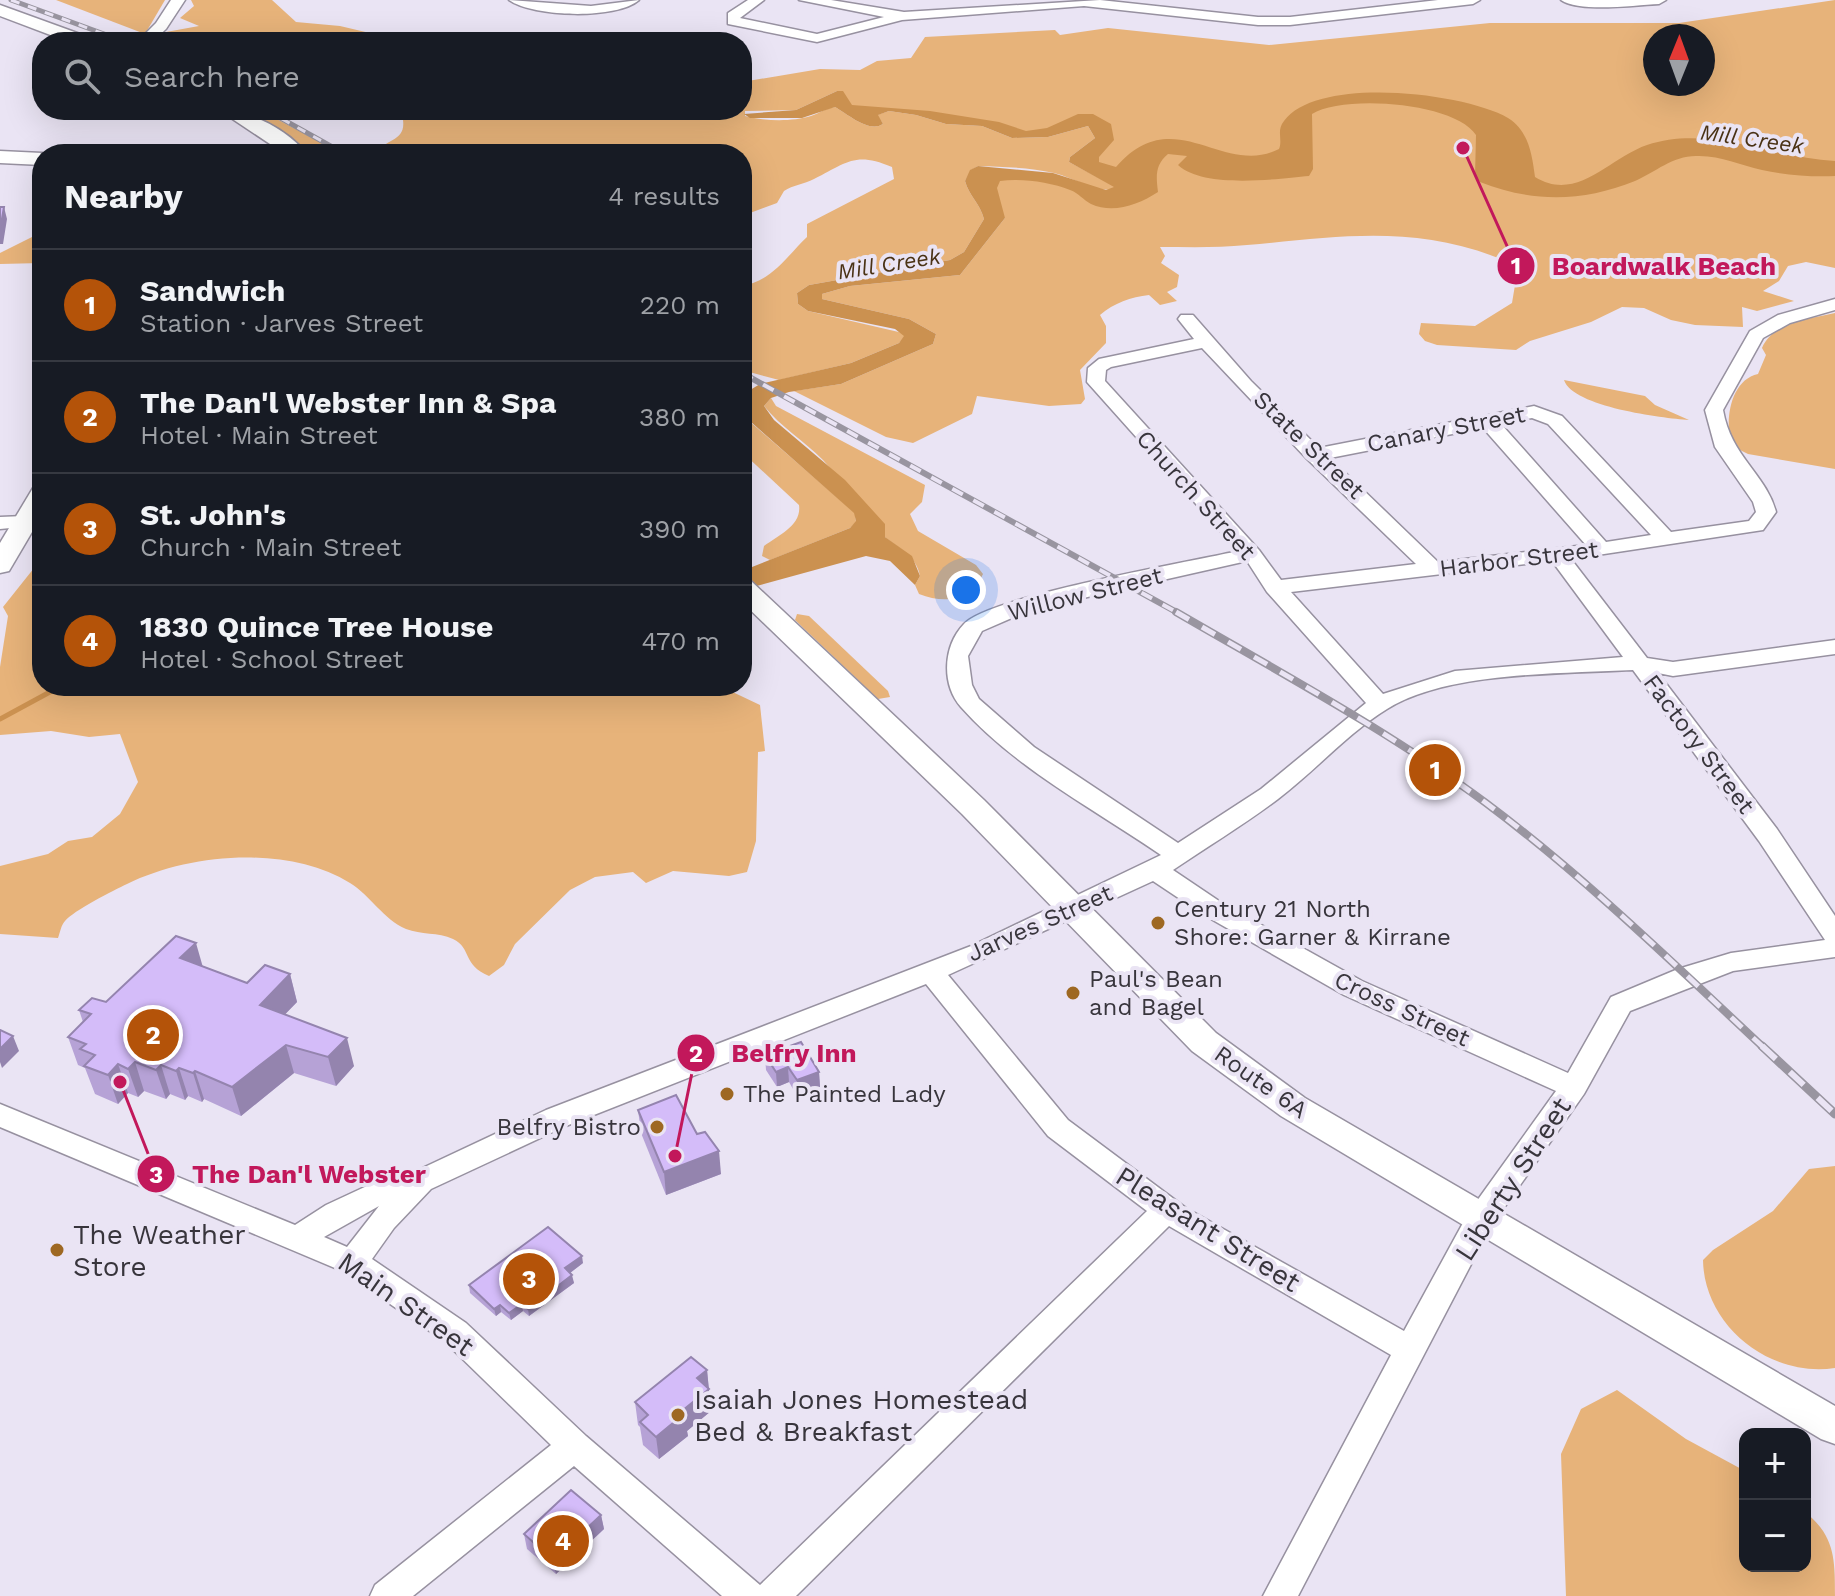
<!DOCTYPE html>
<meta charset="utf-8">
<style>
body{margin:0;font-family:"Work Sans",sans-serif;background:#242831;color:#f1f3f6}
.controls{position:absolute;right:24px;bottom:24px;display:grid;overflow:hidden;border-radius:16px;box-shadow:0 8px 32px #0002}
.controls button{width:72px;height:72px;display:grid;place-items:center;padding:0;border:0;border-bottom:2px solid #363941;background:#171b24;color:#f1f3f6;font:40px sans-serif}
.compass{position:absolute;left:1643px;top:24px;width:72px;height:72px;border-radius:50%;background:#171b24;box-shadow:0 8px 32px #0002;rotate:1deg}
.you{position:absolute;left:966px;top:590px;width:28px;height:28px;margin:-20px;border:6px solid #fff;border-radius:50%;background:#1a73e8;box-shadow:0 0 0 12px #1a73e833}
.badge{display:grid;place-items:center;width:52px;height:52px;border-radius:50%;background:#b45309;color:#fff;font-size:26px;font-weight:700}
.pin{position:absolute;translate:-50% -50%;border:4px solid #fff;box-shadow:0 2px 8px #0006}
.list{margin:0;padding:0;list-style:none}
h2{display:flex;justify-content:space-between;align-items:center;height:104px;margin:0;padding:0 32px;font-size:34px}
h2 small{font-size:26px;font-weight:400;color:#9ea1a6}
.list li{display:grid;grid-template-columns:52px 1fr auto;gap:24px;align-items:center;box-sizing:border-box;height:112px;padding:0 32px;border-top:2px solid #363941}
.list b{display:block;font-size:30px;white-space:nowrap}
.list p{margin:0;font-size:26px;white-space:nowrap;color:#9ea1a6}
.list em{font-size:26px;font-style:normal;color:#9ea1a6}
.icon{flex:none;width:44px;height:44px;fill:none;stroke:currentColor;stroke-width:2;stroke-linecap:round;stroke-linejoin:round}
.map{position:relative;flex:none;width:1835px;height:1596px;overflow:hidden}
.search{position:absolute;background:#171b24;box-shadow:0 8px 32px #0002;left:32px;top:32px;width:720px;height:88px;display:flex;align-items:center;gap:20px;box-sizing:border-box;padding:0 28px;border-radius:32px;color:#9ea1a6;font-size:30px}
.panel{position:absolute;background:#171b24;box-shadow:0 8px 32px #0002;left:32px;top:144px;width:720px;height:552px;border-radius:32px}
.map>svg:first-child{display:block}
.green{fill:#e7b37a;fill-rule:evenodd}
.water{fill:#cb9150}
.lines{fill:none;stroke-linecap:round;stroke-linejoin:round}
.stream{stroke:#cb9150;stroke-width:5}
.minor-casing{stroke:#9791a0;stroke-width:3}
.major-casing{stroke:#9791a0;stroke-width:3}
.minor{fill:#fff;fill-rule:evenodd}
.major{fill:#fff;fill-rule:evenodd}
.rail-far3-casing{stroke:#9995a0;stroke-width:5}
.rail-far2-casing{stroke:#9995a0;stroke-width:6}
.rail-far1-casing{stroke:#9995a0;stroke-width:8}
.rail-casing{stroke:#9995a0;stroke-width:9}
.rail-far3{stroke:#eae4f4;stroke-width:3;stroke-dasharray:9;stroke-linecap:butt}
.rail-far2{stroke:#eae4f4;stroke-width:4;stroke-dasharray:12;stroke-linecap:butt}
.rail-far1{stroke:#eae4f4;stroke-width:5;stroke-dasharray:15;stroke-linecap:butt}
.rail{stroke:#eae4f4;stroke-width:6;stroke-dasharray:19;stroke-linecap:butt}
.wall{fill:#b6a2d6}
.shaded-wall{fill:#9484ae}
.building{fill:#d4bcf9;stroke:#9484ae;stroke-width:2}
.poi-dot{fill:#9e6822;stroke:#eae4f4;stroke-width:3}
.labels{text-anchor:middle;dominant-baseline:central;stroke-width:8;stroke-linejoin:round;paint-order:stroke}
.far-water-label{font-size:22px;font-style:italic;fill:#4a3215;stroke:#eae4f4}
.street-label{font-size:24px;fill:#38353c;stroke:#eae4f4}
.poi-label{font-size:24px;fill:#38353c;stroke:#eae4f4;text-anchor:start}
.near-street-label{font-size:28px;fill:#38353c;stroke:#eae4f4}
.near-poi-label{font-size:28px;fill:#38353c;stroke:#eae4f4;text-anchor:start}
.leader{fill:none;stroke:#c2185b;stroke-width:3}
.callout-dot{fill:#c2185b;stroke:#eae4f4;stroke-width:3}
.mark-label{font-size:24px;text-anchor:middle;font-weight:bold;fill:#fff}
.callout-label{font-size:26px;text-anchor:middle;font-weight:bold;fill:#c2185b;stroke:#eae4f4;stroke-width:8;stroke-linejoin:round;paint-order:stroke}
</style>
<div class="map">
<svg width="1835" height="1596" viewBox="0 0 1835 1596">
<rect width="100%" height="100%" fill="#eae4f4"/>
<g class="green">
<polygon points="56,0 165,0 145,34"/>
<polygon points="191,0 272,0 296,22 340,26 408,42 157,42 166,32 199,26 180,18 194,6"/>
<path d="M1835,0v268l-29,-6 -18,4 -9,15 -16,10 31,10 -37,10 -15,-4 1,20 -48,-2 -24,-5 -27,-12 -22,-1 -31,15 -61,19 -14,9 -79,-5 -12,-4 -6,-7 2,-11 54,3 37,-23 3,-18 -14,-26c-90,-35 -162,-22 -254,-14 -29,3 -58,2 -87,2l5,9 -4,7 18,12 -2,12 -10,5 10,9 -17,4 -11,-10c-18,2 -35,8 -49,20l6,11v17l-26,27 5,29 -4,5 -32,2 -72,-10 -5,18 -59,29 -27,-6 -92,-46 47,-7 92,-40 3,-10 -27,-15 -87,-20v-5l28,-8 110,-11 45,-57c-14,-8 -21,-26 -24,-41l4,-4 74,7 62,20 10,-5 3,-22 -36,-1 -19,-11 1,-5 21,-15 1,-12 -5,-5 -20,-1 -47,13 -16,-2 -15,-9 -95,-15 -42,-1v7l-25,-20v-5l-41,19 -51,1v5c18,5 47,6 66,0 9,-3 15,-8 24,-9 14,8 34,26 48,17l-6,-9 12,-4 27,4 30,9 36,2 30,12 36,-1 40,-11 7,12 -25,19 -1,5 45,24v4c-21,1 -40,-12 -60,-17 -24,-6 -52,-6 -76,-7l-7,4 -6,11c4,15 15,22 19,38l-20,33 -14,8 -141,25 -12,8 1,11 10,7 95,22 2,3 -6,7 -48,20 -72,17 -37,-10v-84c30,-5 45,-30 65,-49v-13l87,-45 -2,-12c-37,-16 -46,-4 -78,12 -10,5 -21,6 -30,12l-7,12 -35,13v-62h-366c9,-16 30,-12 27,-34l-19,-10h358v-28l78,-13 40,1 17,-9 34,-3 14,-21 130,-7 5,5 48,-7 161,17 221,-22h189zM1655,36h48v48h-48z"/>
<polygon points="242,110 260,110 342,154 309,154 280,131"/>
<polygon points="42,232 42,263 0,264 0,253"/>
<path d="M1835,313v156l-87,-15 -16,-8c-8,-24 -2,-66 26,-72l8,-19 -4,-7c11,-26 48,-29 73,-35z"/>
<path d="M1564,380l81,16 10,9 34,15c-27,-2 -116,-13 -125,-40z"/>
<path d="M771,398l5,8 149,79 -3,17 -12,12 8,17 58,34 7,9c-13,27 -38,30 -64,20l-4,-9 5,-9c-4,-21 -21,-27 -35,-39 -25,-22 -40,-54 -62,-77 -19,-19 -42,-33 -59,-54z"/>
<path d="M748,420l107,93 1,9 -6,6 -80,32 -8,-4 2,-10c15,-11 38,-21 35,-41l-57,-53v-30z"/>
<path d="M42,558v128h678l40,19 5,46 -7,1 -2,89 -9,31 -18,4 -56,-5 -27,12 -13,-11 -38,5 -25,13 -55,54 -11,21 -15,11c-27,-11 -17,-28 -36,-37 -15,-7 -32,-4 -47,-10 -23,-10 -35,-33 -56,-46 -62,-38 -160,-30 -223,1 -13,6 -54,27 -62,37 -4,4 -5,12 -7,17l-58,-4v-68l48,-12 20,-13 24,-4 28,-23 18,-32 -18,-48 -31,3 -38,-6 -51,4v-68l8,-51 -5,-9z"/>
<polygon points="797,614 809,616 888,691 890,697 878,699 795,620"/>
<path d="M1835,1166v202c-65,10 -131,-42 -132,-108l10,-10 60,-39 36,-42z"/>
<path d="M1617,1390l69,49 59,32v95h60v-54c30,24 30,47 30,84h-269l-5,-142 20,-45z"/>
</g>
<path class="water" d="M837,91h6l9,14 78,6 69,11 27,9 21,-3 31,-14h15l18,10 3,16 -15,17v5l17,5c58,-67 107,11 163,-18 4,-10 -3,-18 5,-28 34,-46 181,-28 224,-3 21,13 24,37 27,59 42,26 74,-19 112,-32 62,-21 126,13 188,16v15c-25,1 -49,-1 -73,-6 -23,-5 -42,-15 -66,-14 -24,0 -40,16 -61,25 -52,21 -102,22 -155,1l-5,-6 1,-41c-21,-33 -133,-41 -164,-21l1,55 -4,7c-33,3 -105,13 -131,-11l9,-9 -19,-2c-13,11 -12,22 -10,38 -20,13 -45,22 -67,12 -8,-4 -12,-11 -21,-14 -20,-8 -49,-12 -70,-9l-3,7 8,30 -45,57 -110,11 -28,8v5l87,20 27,15 -3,10 -92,40 -52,8 -18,6 -7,8 10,14 71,60 40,44v13l27,19 8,20 -5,9 -25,-24 -24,-5 -124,34v-19l108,-43 6,-7 -2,-8 -112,-99v-19l18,-11 91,-21 48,-20 5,-7 -9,-7 -87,-18 -10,-7 -1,-11 12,-8 141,-25 14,-8 20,-33c-4,-16 -15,-23 -19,-38l5,-11 8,-4 75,7 53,17 8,-3 -45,-25 1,-5 25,-19 -7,-12 -40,11 -36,1 -30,-12 -36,-2 -30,-9 -27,-4 -11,4 5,9c-14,9 -34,-9 -48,-17l-33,11h-52l-6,-4 52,-4z"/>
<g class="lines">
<polyline class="stream" points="0,719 61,686"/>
<defs>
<g id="minor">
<polygon points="171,0 185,0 166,29 152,42 137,42 156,23"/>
<path d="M509,0l82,6 48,-6c-23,20 -106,17 -130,0z"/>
<polygon points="748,0 764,0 740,18 817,34 884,17 799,0 831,0 904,12 1100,0 1258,17 1290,17 1438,0 1480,0 1473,4 1290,25 1258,25 1084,6 902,20 817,42 728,24 728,13"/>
<path d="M1561,0h105l-7,4c-24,1 -79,9 -98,-4z"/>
<path d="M1835,299v11l-45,13 -27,15 -40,72c8,47 43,64 53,102l-13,18 -192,29 76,99 26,4 162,-22v14l-162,22 -15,-3 119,156 58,87v41l-102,14 -103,40 -46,83 -94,134 -192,368h-35l128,-241 -222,-129 -373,370h-74l-148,-130 -161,130h-43l5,-11 176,-140 -107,-104 -102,-70 -342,-144v-23l295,121 31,-20 43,-20 45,-13 132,-62 425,-164 190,-91c-67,-46 -146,-87 -200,-148 -20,-23 -18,-61 3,-83 26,-28 226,-62 274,-73l-151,-169 1,-14 11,-9 95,-20 -16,-20 3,-4h12l58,66 68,67 215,-42 28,10 109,116 78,-11 7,-9 -3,-10 -38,-55 -10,-37 45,-79 28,-16zM1202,348l105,111 109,105 -135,16 -22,-30 -154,-169 1,-11 5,-3zM1532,418l16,6 103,111 -45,7 -105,-118zM1483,428l103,117 -148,17 -108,-104zM1247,561l20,31 99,111 -105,86 -83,54 -144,-96 -55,-48 -7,-14 -4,-29 14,-25 48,-21zM1552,561l71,96 -168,14 -72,23 -92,-102zM1633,670l126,171 66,99 -94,13 -53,16 -67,28 -43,76 -206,-92 -140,-78 -49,-33c34,-23 72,-46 105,-71 37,-28 70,-66 109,-90 61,-38 175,-35 246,-39zM1153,881l51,34 140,80 212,96 -87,121 -65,119 -218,-123 -118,-88 -120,-145zM926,984l122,152 99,75 -387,374 -174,-149 -120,-113 -94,-64 22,-31 37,-39 135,-63zM379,1206l-32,41 -23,-10z"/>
<polygon points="24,516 31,518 34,522 31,526 0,529 0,517"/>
</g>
<g id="major">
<polygon points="0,5 91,38 94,42 69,42 0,16"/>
<path d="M219,110c31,0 68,19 88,44h-22z"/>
<polygon points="0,151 42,153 45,154 42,154 42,165 0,163"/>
<polygon points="42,486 42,515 9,571 0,573 0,543 33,488"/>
<polygon points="742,579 751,581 984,800 1216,1033 1305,1098 1835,1406 1835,1444 1821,1439 1281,1116 1192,1051 962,814 742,602"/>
</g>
</defs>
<use href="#minor" class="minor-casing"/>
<use href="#major" class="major-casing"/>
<use href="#minor" class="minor"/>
<use href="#major" class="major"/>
<defs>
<g id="rail-far3">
<polyline points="11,0 126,42"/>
<polyline points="266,110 345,154"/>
</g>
<polyline id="rail-far2" points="742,373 1180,614"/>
<path id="rail-far1" d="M1176,612c105,61 213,119 310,191 99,74 188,161 278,245"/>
<polyline id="rail" points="1762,1046 1835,1114"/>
</defs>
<use href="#rail-far3" class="rail-far3-casing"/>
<use href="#rail-far2" class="rail-far2-casing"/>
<use href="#rail-far1" class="rail-far1-casing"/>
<use href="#rail" class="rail-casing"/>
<use href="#rail-far3" class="rail-far3"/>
<use href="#rail-far2" class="rail-far2"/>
<use href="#rail-far1" class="rail-far1"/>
<use href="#rail" class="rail"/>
</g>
<g class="wall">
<polygon points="203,966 247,983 290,974 297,1002 285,1014 354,1066 336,1086 294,1073 241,1116 204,1099 202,1102 188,1096 185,1100 170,1094 166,1099 144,1091 138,1097 128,1093 118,1104 95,1094 85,1068 78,1065 68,1037 83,1022 79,1010 106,1002"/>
<polygon points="765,1055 819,1072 820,1087 797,1096 789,1082 777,1087 766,1070"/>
<polygon points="638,1110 697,1134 721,1174 666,1195 641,1133"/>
<polygon points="583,1263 570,1273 574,1283 529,1316 523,1311 511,1320 501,1312 496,1316 470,1293 469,1285"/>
<polygon points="707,1370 711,1411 687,1431 688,1436 659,1459 643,1445 640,1427 638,1425 635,1402"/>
<polygon points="601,1515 604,1529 556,1574 527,1549 524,1534"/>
</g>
<g class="shaded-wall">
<polygon points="4,207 7,219 3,244 0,244 0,230"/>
<polygon points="196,943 204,971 180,958"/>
<polygon points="290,974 297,1002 267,1033 260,1005"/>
<polygon points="13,1036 19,1051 2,1068 0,1062 0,1049"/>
<polygon points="347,1038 354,1066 336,1086 328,1057"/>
<polygon points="286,1045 294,1073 241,1116 232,1087"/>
<polygon points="135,1062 144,1091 138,1097 128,1069"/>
<polygon points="118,1064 128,1093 118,1104 108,1075"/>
<polygon points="161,1065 170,1094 166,1099 156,1070"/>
<polygon points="788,1067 789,1082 777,1087 776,1072"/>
<polygon points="179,1068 188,1096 185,1100 176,1071"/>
<polygon points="195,1071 204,1099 202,1102 193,1073"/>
<polygon points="819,1072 820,1087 797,1096 797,1080"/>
<polygon points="719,1151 721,1174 666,1195 664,1172"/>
<polygon points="582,1256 583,1263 566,1276 565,1268"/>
<polygon points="572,1275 574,1283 529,1316 528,1309"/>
<polygon points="522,1304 523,1311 511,1320 509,1313"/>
<polygon points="500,1305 501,1312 496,1316 494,1309"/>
<polygon points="707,1370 711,1411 687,1431 688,1436 659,1459 656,1437 682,1411 697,1378"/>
<polygon points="601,1515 604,1529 556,1574 553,1560"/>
</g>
<g class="building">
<polygon points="0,207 4,207 0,230"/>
<polygon points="176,936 196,943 180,958 247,983 265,965 290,974 260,1005 347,1038 328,1057 286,1045 232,1087 195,1071 193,1073 179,1068 176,1071 161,1065 156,1070 135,1062 128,1069 118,1064 108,1075 84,1066 95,1055 80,1049 86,1044 68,1037 91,1014 79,1010 92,998 106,1002"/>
<polygon points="0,1030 13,1036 0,1049"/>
<polygon points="801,1042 819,1072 797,1080 788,1067 776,1072 765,1055"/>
<polygon points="676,1095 697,1134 705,1132 719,1151 664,1172 638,1110"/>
<polygon points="548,1227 582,1256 565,1268 572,1275 528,1309 522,1304 509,1313 500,1305 494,1309 469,1285"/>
<polygon points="691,1357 707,1370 697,1378 709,1389 682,1411 685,1413 656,1437 640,1422 648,1415 635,1402"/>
<polygon points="571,1490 601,1515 553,1560 524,1534"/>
</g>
<g class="poi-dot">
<circle cx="1158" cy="923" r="8"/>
<circle cx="1073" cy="993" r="8"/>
<circle cx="727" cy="1094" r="8"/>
<circle cx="657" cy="1127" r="8"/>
<circle cx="57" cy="1250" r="8"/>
<circle cx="678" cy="1415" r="8"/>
</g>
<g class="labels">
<g class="far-water-label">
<text transform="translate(1752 139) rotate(8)">Mill Creek</text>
<text transform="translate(889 264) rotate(-9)">Mill Creek</text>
</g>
<g class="street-label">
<text transform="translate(1446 429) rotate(-11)">Canary Street</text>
<text transform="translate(1309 445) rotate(44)">State Street</text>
<text transform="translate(1196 495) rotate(48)">Church Street</text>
<text transform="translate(1519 559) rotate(-7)">Harbor Street</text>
<text transform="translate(1085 594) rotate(-14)">Willow Street</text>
<text transform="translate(1699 744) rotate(53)">Factory Street</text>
<text transform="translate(1040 923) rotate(-24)">Jarves Street</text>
<text transform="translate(1402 1009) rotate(25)">Cross Street</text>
<text transform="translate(1261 1082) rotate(35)">Route 6A</text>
</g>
<g class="poi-label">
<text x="1174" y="909">Century 21 North<tspan x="1174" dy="28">Shore: Garner &amp; Kirrane</tspan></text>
<text x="1089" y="979">Paul's Bean<tspan x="1089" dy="28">and Bagel</tspan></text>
<text x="743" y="1094">The Painted Lady</text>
<text x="641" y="1127" text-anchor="end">Belfry Bistro</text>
</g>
<g class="near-street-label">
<text transform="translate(1513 1179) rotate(-57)">Liberty Street</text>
<text transform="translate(1208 1229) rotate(32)">Pleasant Street</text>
<text transform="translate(406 1304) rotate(35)">Main Street</text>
</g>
<g class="near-poi-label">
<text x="73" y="1234">The Weather<tspan x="73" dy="32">Store</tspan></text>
<text x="694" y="1399">Isaiah Jones Homestead<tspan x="694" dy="32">Bed &amp; Breakfast</tspan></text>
</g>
</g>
<path class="leader" d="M1463 148L1516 266M675 1156L696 1053M120 1082L156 1174"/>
<g class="callout-dot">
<circle cx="1463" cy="148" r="8"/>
<circle cx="675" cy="1156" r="8"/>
<circle cx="120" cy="1082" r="8"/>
<circle cx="1516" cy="266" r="20"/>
<circle cx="696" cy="1053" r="20"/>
<circle cx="156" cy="1174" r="20"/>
</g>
<g class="mark-label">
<text x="1516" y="274">1</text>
<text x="696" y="1062">2</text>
<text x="156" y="1183">3</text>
</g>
<g class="callout-label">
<text x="1664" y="275">Boardwalk Beach</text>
<text x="794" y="1062">Belfry Inn</text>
<text x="309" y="1183">The Dan'l Webster</text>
</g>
</svg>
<div class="controls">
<button>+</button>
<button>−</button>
</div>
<svg class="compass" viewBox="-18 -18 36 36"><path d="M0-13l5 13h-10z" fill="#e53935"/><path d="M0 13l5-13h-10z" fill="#9ea1a6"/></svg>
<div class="you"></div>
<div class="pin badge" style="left:1435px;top:770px">1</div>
<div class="pin badge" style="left:153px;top:1035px">2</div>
<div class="pin badge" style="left:529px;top:1279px">3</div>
<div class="pin badge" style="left:563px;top:1541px">4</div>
<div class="search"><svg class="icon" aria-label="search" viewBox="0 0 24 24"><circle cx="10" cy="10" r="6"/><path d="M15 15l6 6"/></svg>Search here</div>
<section class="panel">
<h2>Nearby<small>4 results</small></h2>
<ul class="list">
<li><span class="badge">1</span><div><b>Sandwich</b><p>Station · Jarves Street</p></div><em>220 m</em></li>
<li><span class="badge">2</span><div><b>The Dan'l Webster Inn &amp; Spa</b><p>Hotel · Main Street</p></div><em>380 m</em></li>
<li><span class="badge">3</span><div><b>St. John's</b><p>Church · Main Street</p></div><em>390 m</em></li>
<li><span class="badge">4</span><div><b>1830 Quince Tree House</b><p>Hotel · School Street</p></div><em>470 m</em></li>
</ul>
</section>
</div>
